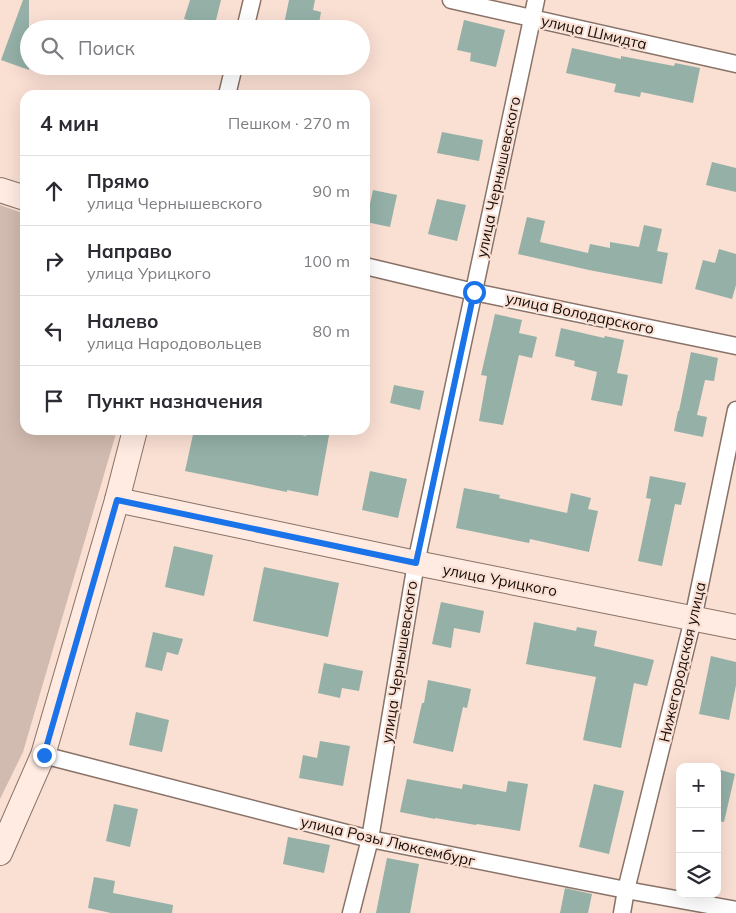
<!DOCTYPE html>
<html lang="ru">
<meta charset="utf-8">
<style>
body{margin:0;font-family:Mulish,sans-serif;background:#f7f7f7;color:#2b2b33}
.controls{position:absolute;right:15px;bottom:15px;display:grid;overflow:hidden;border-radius:10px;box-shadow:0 5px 20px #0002}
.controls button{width:45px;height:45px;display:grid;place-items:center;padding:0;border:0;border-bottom:1px solid #e1e1e2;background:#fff;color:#2b2b33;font:25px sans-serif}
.stop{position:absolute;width:15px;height:15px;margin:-11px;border:4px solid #1a73e8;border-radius:50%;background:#fff}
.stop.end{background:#1a73e8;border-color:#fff;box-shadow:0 1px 5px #0008}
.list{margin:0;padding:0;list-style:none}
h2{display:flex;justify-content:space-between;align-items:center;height:65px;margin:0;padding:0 20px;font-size:21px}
h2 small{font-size:16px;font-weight:400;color:#7c7c81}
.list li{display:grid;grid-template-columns:32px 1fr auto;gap:15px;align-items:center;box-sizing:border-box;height:70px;padding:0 20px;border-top:1px solid #e1e1e2}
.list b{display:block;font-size:19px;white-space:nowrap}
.list p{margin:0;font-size:16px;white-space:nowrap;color:#7c7c81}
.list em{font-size:16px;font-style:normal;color:#7c7c81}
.icon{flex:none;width:28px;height:28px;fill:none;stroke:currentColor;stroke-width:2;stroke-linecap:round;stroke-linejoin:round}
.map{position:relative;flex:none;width:736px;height:913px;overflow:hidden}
.search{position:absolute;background:#fff;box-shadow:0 5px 20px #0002;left:20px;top:20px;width:350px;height:55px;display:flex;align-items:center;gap:12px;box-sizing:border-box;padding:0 18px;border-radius:28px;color:#7c7c81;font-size:19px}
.panel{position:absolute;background:#fff;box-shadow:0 5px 20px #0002;left:20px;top:90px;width:350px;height:345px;border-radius:15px}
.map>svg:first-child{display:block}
.green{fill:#d1baaf}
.building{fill:#94b0a7}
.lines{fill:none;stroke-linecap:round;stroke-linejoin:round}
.street-casing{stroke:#897267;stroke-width:19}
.secondary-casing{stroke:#897267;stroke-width:26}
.street{stroke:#fff;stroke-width:16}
.secondary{stroke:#ffebe2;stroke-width:24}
.route{stroke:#1a73e8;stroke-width:6}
.labels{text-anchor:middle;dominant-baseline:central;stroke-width:4.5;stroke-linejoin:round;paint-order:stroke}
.street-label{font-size:15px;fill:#140c08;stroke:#fadfd3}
</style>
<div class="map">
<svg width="736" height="913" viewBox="0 0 736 913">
<rect width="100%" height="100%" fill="#fadfd3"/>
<polygon class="green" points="0,205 25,214 25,430 117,430 23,752 0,799"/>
<g class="building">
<polygon points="23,0 29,0 29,70 1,60"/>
<polygon points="190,0 221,0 214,28 184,19"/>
<polygon points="289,0 315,0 313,10 321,12 318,29 283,29"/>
<polygon points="464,20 505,30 496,67 470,61 471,53 457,50"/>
<polygon points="572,48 621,59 621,56 674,66 675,63 700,68 693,103 641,92 640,97 614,92 616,84 566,73"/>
<polygon points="442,132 483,140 479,161 437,153"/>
<polygon points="712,162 736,168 736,192 706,185"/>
<polygon points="373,190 397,195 390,227 366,222"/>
<polygon points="437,199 466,205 457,241 428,234"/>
<polygon points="527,217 545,221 540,242 588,253 590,244 610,248 610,242 639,247 644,225 662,229 657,251 668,253 662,284 589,270 518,254"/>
<polygon points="719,249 736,254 736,285 732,299 695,289 703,260 715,263"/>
<polygon points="495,314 522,320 519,333 537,337 532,358 519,355 503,425 479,421 487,376 481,375"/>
<polygon points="561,328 604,338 605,336 624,340 617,373 628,375 622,406 591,400 597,372 574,366 575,361 555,356"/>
<polygon points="691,352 718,358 714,381 705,380 697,415 707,417 703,437 674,431 678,411 679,411"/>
<polygon points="394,385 424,391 420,410 390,403"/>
<polygon points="194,430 279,430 306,436 307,430 330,430 318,496 287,490 287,492 185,471"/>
<polygon points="370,471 407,479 398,518 362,510"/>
<polygon points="650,476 686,483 681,505 675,504 662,566 638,561 651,499 646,498"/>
<polygon points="464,488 500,495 499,498 567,513 571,493 591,498 588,509 598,511 589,552 530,539 529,543 456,528"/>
<polygon points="174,546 213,555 204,596 165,587"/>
<polygon points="264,567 339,583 328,637 253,621"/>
<polygon points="441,602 484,611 480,633 454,628 451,648 432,644"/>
<polygon points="534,622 576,631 577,627 597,631 594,646 654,660 647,686 634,683 621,748 583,740 596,677 526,664"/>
<polygon points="153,632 183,639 178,655 167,652 162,671 145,667"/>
<polygon points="711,656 736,662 736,685 729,720 699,714"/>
<polygon points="324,663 363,671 359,691 342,688 340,698 318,693"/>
<polygon points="428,680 471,689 467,708 463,707 453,752 413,743 422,703 424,703"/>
<polygon points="136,712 169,720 162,752 129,745"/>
<polygon points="320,741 350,746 343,786 299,778 303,755 317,758"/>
<polygon points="717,769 735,774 724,822 717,821"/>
<polygon points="407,779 462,789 463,784 506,792 508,781 528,784 520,831 477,824 476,825 435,818 435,819 400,812"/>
<polygon points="594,784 624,791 609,854 579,847"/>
<polygon points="114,804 138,809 130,847 106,841"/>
<polygon points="288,837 330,845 324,873 283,864"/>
<polygon points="387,858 419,864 410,913 376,913"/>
<polygon points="94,877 115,881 113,893 173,905 172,913 111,913 88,908"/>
<polygon points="565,888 592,894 588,913 560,913"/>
</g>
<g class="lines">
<defs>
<g id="street">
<polyline points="451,0 736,64"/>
<polyline points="245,29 252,0"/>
<polyline points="227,95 234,66"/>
<polyline points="365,266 474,292 736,346"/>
<polyline points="43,755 370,839 626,890 736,910"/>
<polyline points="351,913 370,839 416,563 536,0"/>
<polyline points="622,913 626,890 693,619 736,410"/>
</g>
<g id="secondary">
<polyline points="0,190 25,198"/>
<polyline points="117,500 416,563 736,627"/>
<polyline points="0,853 43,755 117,500 135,430"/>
</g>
</defs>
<use href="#street" class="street-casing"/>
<use href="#secondary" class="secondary-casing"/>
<use href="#street" class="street"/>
<use href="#secondary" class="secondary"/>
</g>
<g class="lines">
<polyline class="route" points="44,755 117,500 416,563 474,292"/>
</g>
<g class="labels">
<g class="street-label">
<text transform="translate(594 32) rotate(13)">улица Шмидта</text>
<text transform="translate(498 177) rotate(-78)">улица Чернышевского</text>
<text transform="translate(580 313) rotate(12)">улица Володарского</text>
<text transform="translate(500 580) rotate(11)">улица Урицкого</text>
<text transform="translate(399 662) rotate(-81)">улица Чернышевского</text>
<text transform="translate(682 662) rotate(-77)">Нижегородская улица</text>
<text transform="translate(388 841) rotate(13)">улица Розы Люксембург</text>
</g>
</g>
</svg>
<div class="controls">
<button>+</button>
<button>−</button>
<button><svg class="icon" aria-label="layers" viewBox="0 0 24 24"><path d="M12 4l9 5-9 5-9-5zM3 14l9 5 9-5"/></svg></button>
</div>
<div class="stop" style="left:474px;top:292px"></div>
<div class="stop end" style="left:44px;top:755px"></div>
<div class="search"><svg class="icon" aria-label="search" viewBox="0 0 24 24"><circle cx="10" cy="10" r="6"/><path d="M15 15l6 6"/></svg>Поиск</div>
<section class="panel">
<h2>4 мин<small>Пешком · 270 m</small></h2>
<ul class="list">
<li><svg class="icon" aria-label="ahead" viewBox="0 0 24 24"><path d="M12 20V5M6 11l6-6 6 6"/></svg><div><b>Прямо</b><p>улица Чернышевского</p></div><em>90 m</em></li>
<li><svg class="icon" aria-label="right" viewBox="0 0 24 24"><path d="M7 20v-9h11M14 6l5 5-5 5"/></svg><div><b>Направо</b><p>улица Урицкого</p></div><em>100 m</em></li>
<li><svg class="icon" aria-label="left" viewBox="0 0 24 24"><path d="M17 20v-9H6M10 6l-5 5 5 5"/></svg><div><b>Налево</b><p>улица Народовольцев</p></div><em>80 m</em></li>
<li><svg class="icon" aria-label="arrive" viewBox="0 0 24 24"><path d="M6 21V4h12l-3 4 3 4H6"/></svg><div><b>Пункт назначения</b></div></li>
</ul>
</section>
</div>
